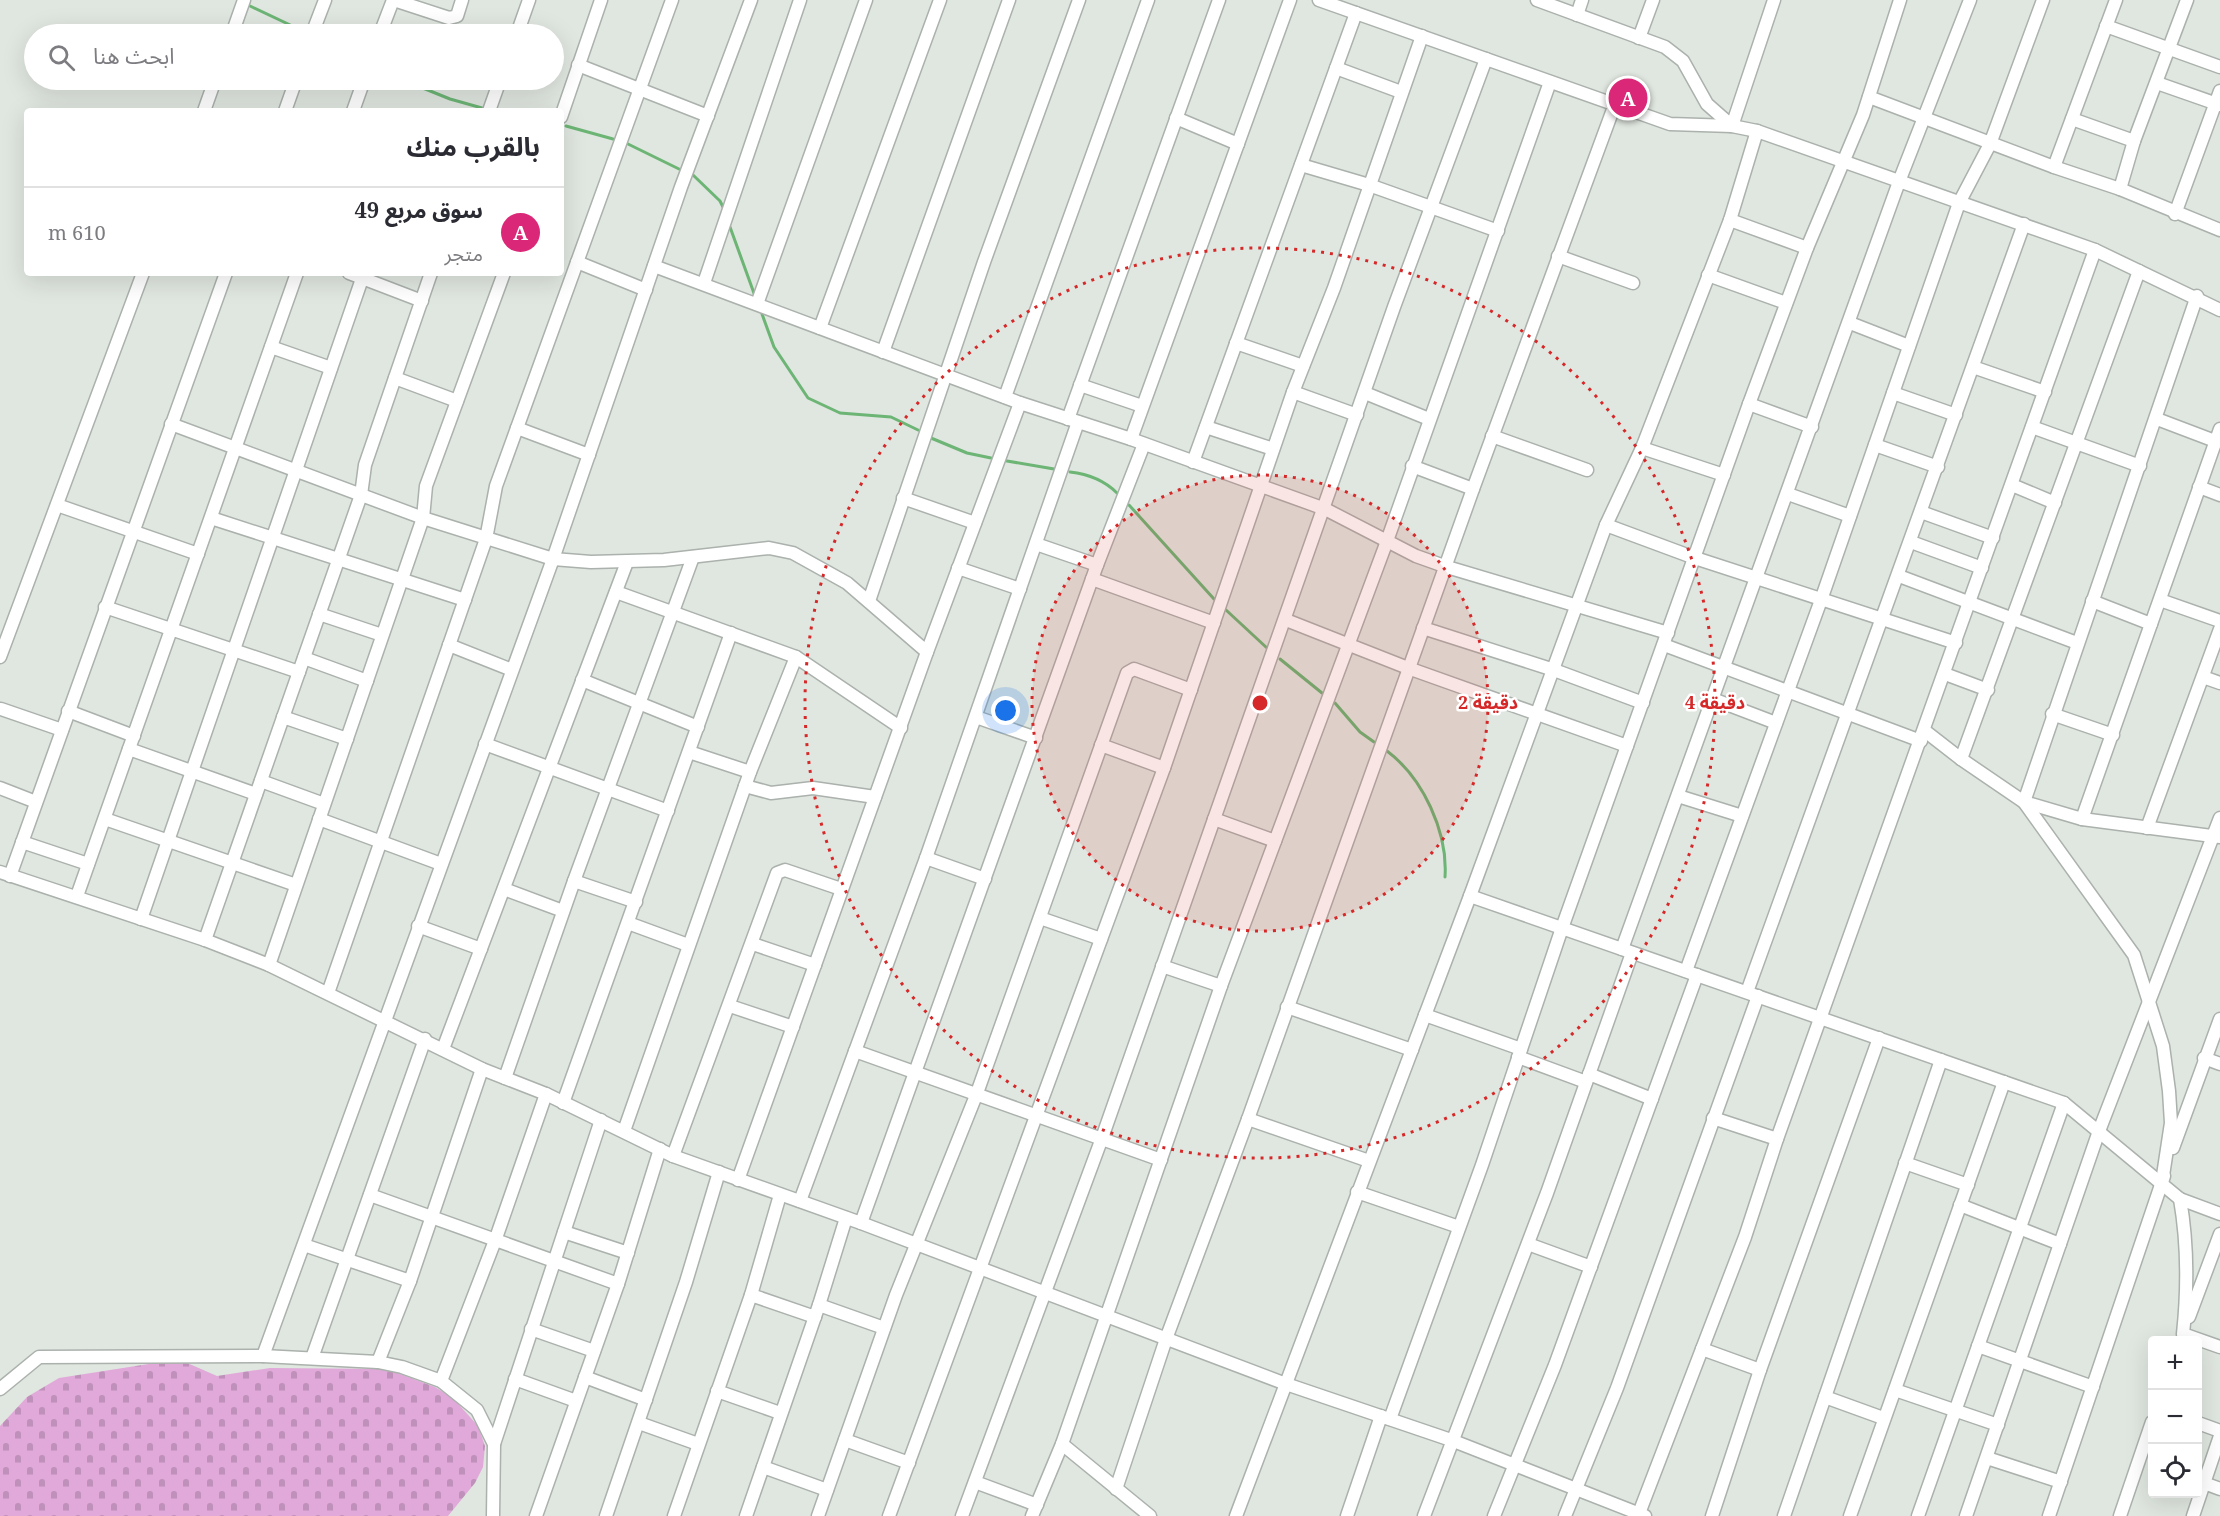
<!DOCTYPE html>
<html lang="ar">
<meta charset="utf-8">
<style>
body{margin:0;font-family:"Noto Serif","Noto Sans Arabic",serif;background:#f2f2f3;color:#2b2b33;direction:rtl}
.controls{position:absolute;right:18px;bottom:18px;display:grid;overflow:hidden;border-radius:6px;box-shadow:0 6px 24px #0002}
.controls button{width:54px;height:54px;display:grid;place-items:center;padding:0;border:0;border-bottom:2px solid #e1e1e2;background:#fff;color:#2b2b33;font:30px sans-serif}
.you{position:absolute;left:1006px;top:711px;width:21px;height:21px;margin:-15px;border:4px solid #fff;border-radius:50%;background:#1a73e8;box-shadow:0 0 0 9px #1a73e833}
.badge{display:grid;place-items:center;width:39px;height:39px;border-radius:50%;background:#db2777;color:#fff;font-size:20px;font-weight:700}
.pin{position:absolute;translate:-50% -50%;border:3px solid #fff;box-shadow:0 2px 6px #0006}
.list{margin:0;padding:0;list-style:none}
h2{display:flex;justify-content:space-between;align-items:center;height:78px;margin:0;padding:0 24px;font-size:26px}
h2 small{font-size:20px;font-weight:400;color:#7c7c81}
.list li{display:grid;grid-template-columns:39px 1fr auto;gap:18px;align-items:center;box-sizing:border-box;height:90px;padding:0 24px;border-top:2px solid #e1e1e2}
.list b{display:block;font-size:22px;white-space:nowrap}
.list p{margin:0;font-size:20px;white-space:nowrap;color:#7c7c81}
.list em{font-size:20px;font-style:normal;color:#7c7c81}
.icon{flex:none;width:33px;height:33px;fill:none;stroke:currentColor;stroke-width:2;stroke-linecap:round;stroke-linejoin:round}
.map{position:relative;flex:none;width:2220px;height:1516px;overflow:hidden;direction:ltr}
.search{position:absolute;background:#fff;box-shadow:0 6px 24px #0002;left:24px;top:24px;width:540px;height:66px;display:flex;align-items:center;gap:15px;box-sizing:border-box;padding:0 21px;border-radius:33px;color:#7c7c81;font-size:22px}
.panel{position:absolute;background:#fff;box-shadow:0 6px 24px #0002;left:24px;top:108px;width:540px;height:168px;border-radius:6px;direction:rtl}
.map>svg:first-child{display:block}
.cemetery{fill:url(#cemetery-stones)}
.lines{fill:none;stroke-linecap:round;stroke-linejoin:round}
.stream{stroke:#6cb575;stroke-width:3}
.minor-casing{stroke:#abb1ac;stroke-width:15}
.minor{stroke:#fff;stroke-width:12}
.ring{fill:none;stroke:#d62828;stroke-width:3;stroke-dasharray:3 6}
.centre{fill:#d62828;stroke:#fff;stroke-width:3}
.ring-label{font-size:18px;text-anchor:middle;font-weight:bold;fill:#d62828;stroke:#fff;stroke-width:5;stroke-linejoin:round;paint-order:stroke}
</style>
<div class="map">
<svg width="2220" height="1516" viewBox="0 0 2220 1516">
<defs>
<pattern id="cemetery-stones" width="16" height="16" patternUnits="userSpaceOnUse" patternTransform="scale(1.5)"><rect width="16" height="16" fill="#e0a9d9"/><path d="M2 7V4a2 2 0 0 1 4 0v3zM10 15v-3a2 2 0 0 1 4 0v3z" fill="#bf90b9"/></pattern>
</defs>
<rect width="100%" height="100%" fill="#e0e6e0"/>
<polygon class="cemetery" points="185,1362 217,1376 270,1368 387,1369 435,1387 453,1398 478,1426 485,1446 483,1467 475,1483 448,1516 0,1516 0,1426 27,1397 59,1378 155,1363"/>
<g class="lines">
<g class="stream">
<polyline points="250,6 305,32"/>
<polyline points="403,80 450,99 482,108"/>
<polyline points="566,126 613,139"/>
<polyline points="628,144 679,169"/>
<polyline points="693,175 720,201 723,207"/>
<polyline points="730,227 755,296"/>
<polyline points="762,314 774,347 808,398 840,413 891,417 918,430"/>
<polyline points="931,438 967,453 991,458"/>
<polyline points="1007,461 1054,469"/>
<path d="M1070,472c18,2 34,8 47,21"/>
<polyline points="1129,505 1214,599"/>
<polyline points="1226,610 1267,648"/>
<polyline points="1280,659 1322,693"/>
<polyline points="1335,703 1360,732 1374,742"/>
<path d="M1387,751c36,27 61,81 58,126"/>
</g>
<defs>
<g id="minor">
<polyline points="394,0 449,18 457,16 462,0"/>
<polyline points="1319,0 1670,124 1732,126 1757,131 2095,250 2220,310"/>
<polyline points="1537,0 1665,47 1683,61 1707,104 1732,126 1774,0"/>
<polyline points="1577,15 1582,0"/>
<polyline points="2106,26 2220,67"/>
<polyline points="232,34 244,0"/>
<polyline points="312,34 325,0"/>
<polyline points="380,34 393,0"/>
<polyline points="517,34 529,0"/>
<polyline points="1639,38 1653,0"/>
<polyline points="578,65 708,116"/>
<polyline points="1336,68 1401,92"/>
<polyline points="2157,83 2220,105"/>
<polyline points="1869,97 2054,167 2120,189 2220,230"/>
<polyline points="204,111 215,80"/>
<polyline points="285,111 296,80"/>
<polyline points="353,111 364,80"/>
<polyline points="489,111 500,80"/>
<polyline points="561,117 601,0"/>
<polyline points="1176,118 1238,144"/>
<polyline points="2072,119 2134,141"/>
<polyline points="1301,165 1369,185 1498,231"/>
<polyline points="2054,167 2116,0"/>
<polyline points="2120,189 2134,141 2187,0"/>
<polyline points="2175,214 2220,91"/>
<polyline points="1730,220 1807,248"/>
<polyline points="1558,256 1633,283"/>
<polyline points="577,262 646,290"/>
<polyline points="654,266 1020,403 1131,439 1325,509 1416,556 1447,567 1668,633"/>
<polyline points="349,273 422,301"/>
<polyline points="1708,275 1786,303"/>
<polyline points="704,283 800,0"/>
<polyline points="757,304 866,0"/>
<polyline points="1850,323 1909,346"/>
<polyline points="820,328 940,0"/>
<polyline points="1236,343 1303,366"/>
<polyline points="271,347 331,368"/>
<polyline points="883,352 1009,0"/>
<polyline points="1973,367 2045,392"/>
<polyline points="395,378 457,401"/>
<polyline points="1080,385 1142,406"/>
<polyline points="1293,392 1357,415"/>
<polyline points="1365,393 1429,419"/>
<polyline points="1893,393 1956,415"/>
<polyline points="1005,397 1148,0"/>
<polyline points="1749,404 1812,427"/>
<polyline points="1068,419 1219,0"/>
<polyline points="2157,419 2215,441"/>
<polyline points="171,424 423,518 553,559 591,562 664,560 769,548 793,553 847,583 927,652"/>
<polyline points="1206,427 1273,449"/>
<polyline points="2032,427 2140,466"/>
<polyline points="517,428 589,455"/>
<polyline points="1492,436 1587,470"/>
<polyline points="1131,439 1290,0"/>
<polyline points="1875,445 1938,467"/>
<polyline points="1642,448 1724,475"/>
<polyline points="1193,462 1356,13"/>
<polyline points="1412,466 1473,489"/>
<polyline points="2012,485 2055,503"/>
<polyline points="2199,487 2220,495"/>
<polyline points="1788,494 1850,516"/>
<polyline points="903,498 975,523"/>
<polyline points="57,505 198,554"/>
<polyline points="1921,512 1993,538"/>
<polyline points="211,518 465,600"/>
<polyline points="1606,525 1695,558 1956,643"/>
<polyline points="1911,542 1982,568"/>
<polyline points="1036,544 1097,565"/>
<polyline points="958,568 1020,589"/>
<polyline points="1899,576 2077,643"/>
<polyline points="1092,579 1214,623"/>
<polyline points="616,592 796,657 901,728"/>
<polyline points="2160,600 2220,621"/>
<polyline points="869,601 984,262 1079,0"/>
<polyline points="2092,601 2151,624"/>
<polyline points="105,607 299,672"/>
<polyline points="319,614 382,635"/>
<polyline points="1286,620 1408,668 1627,746"/>
<polyline points="1423,628 1554,670 1643,703"/>
<polyline points="449,645 512,670"/>
<polyline points="1664,645 1921,741"/>
<polyline points="0,657 143,273"/>
<polyline points="304,658 367,681"/>
<polyline points="1945,674 1988,690"/>
<polyline points="2203,677 2220,683"/>
<polyline points="582,680 698,727"/>
<polyline points="1713,699 1776,723"/>
<polyline points="1,709 62,730"/>
<polyline points="68,711 134,736"/>
<polyline points="2052,714 2113,735"/>
<polyline points="283,717 347,739"/>
<polyline points="976,717 1036,738"/>
<polyline points="1925,731 1961,759 2024,802 2082,819 2220,837"/>
<polyline points="485,744 668,811"/>
<polyline points="1101,745 1164,768"/>
<polyline points="129,749 256,794"/>
<polyline points="689,752 750,772"/>
<polyline points="1961,759 2139,271"/>
<polyline points="261,781 324,804"/>
<polyline points="745,786 771,793 813,788 875,797"/>
<polyline points="0,788 36,802"/>
<polyline points="1678,796 1742,816"/>
<polyline points="105,819 296,885"/>
<polyline points="319,819 441,864"/>
<polyline points="1214,819 1275,841"/>
<polyline points="2082,819 2220,429"/>
<polyline points="2147,828 2220,629"/>
<polyline points="22,842 88,864"/>
<polyline points="926,858 985,879"/>
<polyline points="0,872 205,940 269,965 482,1069 546,1094 673,1156 861,1223 1286,1384 1451,1440 1645,1516"/>
<polyline points="10,876 226,273"/>
<polyline points="574,881 636,902"/>
<polyline points="504,889 563,911"/>
<polyline points="77,896 297,273"/>
<polyline points="1470,896 2064,1103 2180,1199 2220,1214"/>
<polyline points="1040,918 1101,939"/>
<polyline points="141,919 364,273"/>
<polyline points="628,923 688,945"/>
<polyline points="418,926 481,949"/>
<polyline points="205,940 361,495 365,465 431,273"/>
<polyline points="753,944 815,965"/>
<polyline points="1622,949 1900,179 1970,0"/>
<polyline points="269,965 423,518 426,486 504,273"/>
<polyline points="1162,966 1221,986"/>
<polyline points="1686,971 1821,600 1959,203 1990,144 2043,0"/>
<polyline points="1747,992 2024,224"/>
<polyline points="328,993 486,539 496,486 672,0"/>
<polyline points="730,1006 793,1027"/>
<polyline points="1287,1007 1412,1050"/>
<polyline points="1425,1015 1521,1049"/>
<polyline points="443,1049 627,562"/>
<polyline points="855,1051 1161,1160"/>
<polyline points="1518,1057 1586,1082"/>
<polyline points="2204,1058 2220,1064"/>
<polyline points="1589,1074 1652,1099"/>
<polyline points="505,1078 574,881 693,557"/>
<polyline points="563,1103 731,633"/>
<polyline points="1713,1118 1777,1139"/>
<polyline points="1248,1119 1369,1161"/>
<polyline points="624,1131 750,772 796,657"/>
<polyline points="2173,1148 2220,1019"/>
<polyline points="673,1156 777,873 785,870 841,889"/>
<polyline points="1905,1163 1968,1185"/>
<polyline points="738,1180 927,652 1020,403"/>
<polyline points="2162,1182 2171,1123 2169,1091 2163,1046 2134,955 2024,802 2197,296"/>
<polyline points="1357,1192 1459,1227"/>
<polyline points="370,1195 618,1284"/>
<path d="M2180,1199c8,46 8,88 3,135l37,13"/>
<polyline points="800,1201 926,858 1078,422"/>
<polyline points="1960,1205 2060,1244"/>
<polyline points="861,1223 1097,565 1144,444"/>
<polyline points="564,1232 628,1253"/>
<polyline points="1528,1244 1591,1267"/>
<polyline points="304,1245 410,1281"/>
<polyline points="751,1295 815,1317"/>
<polyline points="819,1305 884,1328"/>
<polyline points="2189,1317 2220,1234"/>
<polyline points="531,1329 594,1351"/>
<polyline points="1978,1346 2093,1387"/>
<polyline points="1702,1349 1760,1370"/>
<polyline points="263,1356 553,559 681,187 751,0"/>
<polyline points="312,1358 425,1039"/>
<polyline points="378,1362 410,1281 482,1069"/>
<polyline points="585,1377 646,1400"/>
<polyline points="515,1379 576,1401"/>
<polyline points="441,1381 496,1238 546,1094"/>
<polyline points="0,1389 39,1357 263,1356 378,1362 402,1367 441,1381 477,1410 494,1444 493,1516"/>
<polyline points="1895,1390 1998,1425"/>
<polyline points="717,1391 780,1413"/>
<polyline points="1825,1397 1883,1418"/>
<polyline points="1390,1419 1482,1165 1562,928 1749,404 1807,248 1863,115 1900,0"/>
<polyline points="639,1423 698,1444"/>
<polyline points="2198,1423 2220,1431"/>
<polyline points="845,1440 909,1463"/>
<polyline points="494,1444 601,1120"/>
<polyline points="1062,1444 1150,1516"/>
<polyline points="1987,1458 2061,1482"/>
<polyline points="763,1467 827,1490"/>
<polyline points="975,1482 1037,1505"/>
<polyline points="2204,1483 2220,1489"/>
<polyline points="1116,1489 1166,1339 1248,1119 1473,489 1615,104"/>
<polyline points="536,1516 618,1284 660,1149"/>
<polyline points="606,1516 686,1282 719,1172"/>
<polyline points="674,1516 751,1295 780,1195"/>
<polyline points="746,1516 819,1305 846,1218"/>
<polyline points="818,1516 896,1295 977,1093 1127,673 1134,669 1191,690"/>
<polyline points="889,1516 1164,768 1293,392 1334,288 1422,36"/>
<polyline points="962,1516 1102,1138 1394,307 1486,59"/>
<polyline points="1032,1516 1062,1444 1221,986 1387,541 1550,82"/>
<polyline points="1236,1516 1470,896 1606,525 1642,448 1730,220 1757,131"/>
<polyline points="1347,1516 1381,1416"/>
<polyline points="1424,1516 1547,1193 1632,953"/>
<polyline points="1494,1516 1555,1365 1697,975"/>
<polyline points="1565,1516 1617,1388 1758,996"/>
<polyline points="1638,1516 1745,1237 1777,1139 2095,250"/>
<polyline points="1712,1516 1760,1370 1879,1038"/>
<polyline points="1784,1516 1941,1060"/>
<polyline points="1850,1516 2004,1082"/>
<polyline points="1918,1516 2064,1103"/>
<polyline points="1966,1516 2099,1131 2220,818"/>
<polyline points="2049,1516 2164,1176"/>
<polyline points="2120,1516 2152,1422"/>
<polyline points="2193,1516 2220,1436"/>
</g>
</defs>
<use href="#minor" class="minor-casing"/>
<use href="#minor" class="minor"/>
</g>
<circle cx="1260" cy="703" r="228" fill="#d62828" fill-opacity=".12"/>
<g class="ring">
<circle cx="1260" cy="703" r="228"/>
<circle cx="1260" cy="703" r="455"/>
</g>
<circle cx="1260" cy="703" r="9" class="centre"/>
<g class="ring-label">
<text x="1488" y="709">2 دقيقة</text>
<text x="1715" y="709">4 دقيقة</text>
</g>
</svg>
<div class="controls">
<button>+</button>
<button>−</button>
<button><svg class="icon" aria-label="locate" viewBox="0 0 24 24"><circle cx="12" cy="12" r="6"/><path d="M12 2v4M12 18v4M2 12h4M18 12h4"/></svg></button>
</div>
<div class="you"></div>
<div class="pin badge" style="left:1628px;top:98px">A</div>
<div class="search"><svg class="icon" aria-label="search" viewBox="0 0 24 24"><circle cx="10" cy="10" r="6"/><path d="M15 15l6 6"/></svg>ابحث هنا</div>
<section class="panel">
<h2>بالقرب منك<small></small></h2>
<ul class="list">
<li><span class="badge">A</span><div><b>سوق مربع 49</b><p>متجر</p></div><em>610 m</em></li>
</ul>
</section>
</div>
